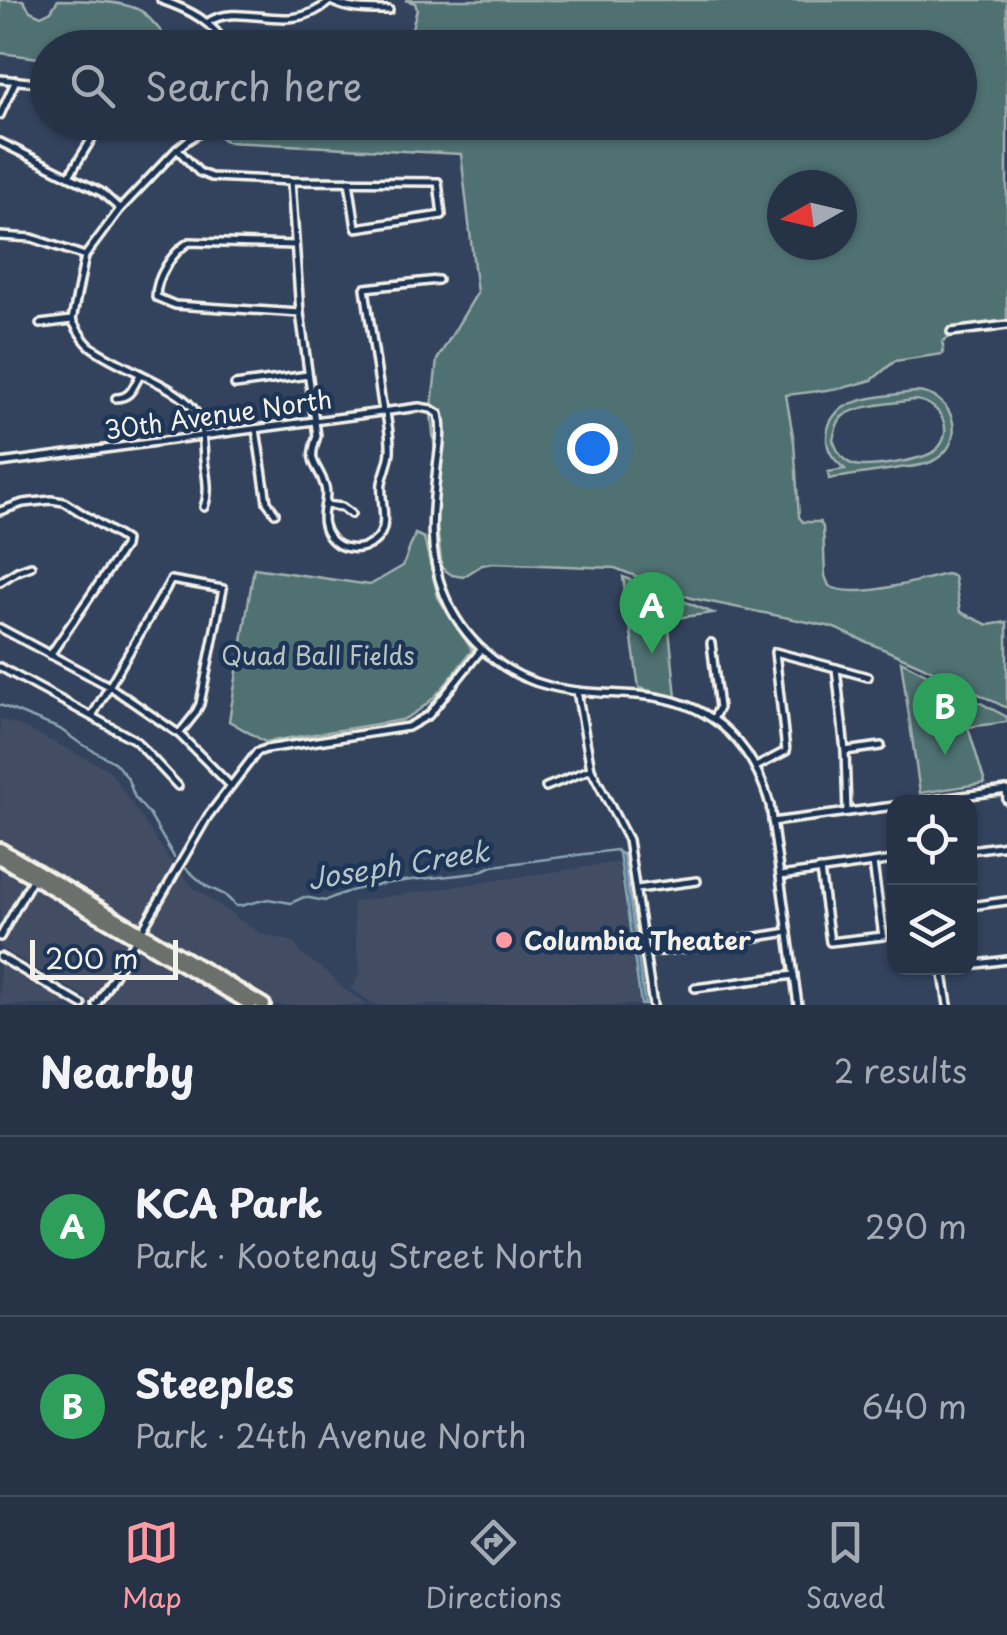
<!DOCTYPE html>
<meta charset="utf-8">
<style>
body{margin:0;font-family:"Playpen Sans",sans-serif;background:#2e3a4d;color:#f1f3f6}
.controls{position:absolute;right:30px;bottom:30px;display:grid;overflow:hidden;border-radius:20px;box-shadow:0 2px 8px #0004}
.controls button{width:90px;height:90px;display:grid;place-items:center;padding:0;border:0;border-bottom:2px solid #424d5f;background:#263246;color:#f1f3f6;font:50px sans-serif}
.compass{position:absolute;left:767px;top:170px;width:90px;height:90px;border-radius:50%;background:#263246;box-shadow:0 2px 8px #0004;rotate:262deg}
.scale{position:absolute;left:30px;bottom:25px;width:148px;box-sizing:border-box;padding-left:10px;border:5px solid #f4f1e8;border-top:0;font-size:28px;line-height:35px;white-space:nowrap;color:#f4f1e8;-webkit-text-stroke:8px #1d3557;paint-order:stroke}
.you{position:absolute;left:592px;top:448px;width:35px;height:35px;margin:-25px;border:8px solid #fff;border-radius:50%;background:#1a73e8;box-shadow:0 0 0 15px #1a73e833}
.badge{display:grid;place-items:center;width:65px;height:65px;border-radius:50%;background:#ff9aa2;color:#fff;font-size:32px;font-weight:700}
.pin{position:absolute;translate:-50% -82px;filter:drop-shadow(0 2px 5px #0008)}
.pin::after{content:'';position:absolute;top:52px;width:35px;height:30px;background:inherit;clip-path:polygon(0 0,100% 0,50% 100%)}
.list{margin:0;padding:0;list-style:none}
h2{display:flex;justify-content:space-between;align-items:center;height:130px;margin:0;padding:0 40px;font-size:42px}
h2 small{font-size:32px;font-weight:400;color:#a4aab3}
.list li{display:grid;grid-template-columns:65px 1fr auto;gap:30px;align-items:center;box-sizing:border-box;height:180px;padding:0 40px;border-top:2px solid #424d5f}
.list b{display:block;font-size:38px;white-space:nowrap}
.list p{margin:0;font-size:32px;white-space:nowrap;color:#a4aab3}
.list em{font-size:32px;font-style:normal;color:#a4aab3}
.icon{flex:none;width:55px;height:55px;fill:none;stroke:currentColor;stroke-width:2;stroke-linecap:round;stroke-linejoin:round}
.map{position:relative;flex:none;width:1007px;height:1005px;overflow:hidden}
.search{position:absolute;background:#263246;box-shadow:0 2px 8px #0004;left:30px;right:30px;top:30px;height:110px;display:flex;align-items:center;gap:25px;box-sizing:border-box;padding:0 35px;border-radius:55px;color:#a4aab3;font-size:38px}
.sheet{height:490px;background:#263246}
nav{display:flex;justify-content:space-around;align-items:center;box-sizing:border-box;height:140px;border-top:2px solid #424d5f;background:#263246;font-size:28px;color:#a4aab3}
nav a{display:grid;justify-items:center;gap:5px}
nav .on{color:#ff9aa2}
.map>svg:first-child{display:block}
.built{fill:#424d63}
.green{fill:#4f7172;stroke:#a2b1ad;stroke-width:2.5;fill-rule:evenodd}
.water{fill:#45708c;stroke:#8ba4b1;stroke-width:2.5}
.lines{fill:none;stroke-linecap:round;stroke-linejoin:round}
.stream{stroke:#8ba4b1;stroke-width:2.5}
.minor-casing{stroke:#f4f1e8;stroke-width:12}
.highway-casing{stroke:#f4f1e8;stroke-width:18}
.minor{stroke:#1d3557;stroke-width:5}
.highway{stroke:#6c706d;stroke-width:10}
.poi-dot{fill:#ff9aa2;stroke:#1d3557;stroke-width:4}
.labels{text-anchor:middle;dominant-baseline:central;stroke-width:9;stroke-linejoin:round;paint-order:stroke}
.street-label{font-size:25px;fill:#f4f1e8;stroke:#1d3557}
.park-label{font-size:25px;fill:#bac4bf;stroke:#1d3557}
.poi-label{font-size:25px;font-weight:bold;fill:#f4f1e8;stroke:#1d3557;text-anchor:start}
.water-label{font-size:28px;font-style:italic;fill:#b7c4c8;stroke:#1d3557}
</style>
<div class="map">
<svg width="1007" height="1005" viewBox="0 0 1007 1005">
<rect width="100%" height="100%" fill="#33435e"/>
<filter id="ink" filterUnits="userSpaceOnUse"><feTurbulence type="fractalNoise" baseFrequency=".01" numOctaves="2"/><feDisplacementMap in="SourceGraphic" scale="20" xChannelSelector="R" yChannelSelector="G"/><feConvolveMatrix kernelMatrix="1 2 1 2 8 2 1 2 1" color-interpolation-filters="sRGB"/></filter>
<g filter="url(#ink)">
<g class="built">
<polygon points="0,719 21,726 109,770 169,859 194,888 259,933 294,942 300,953 329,974 344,989 368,1005 99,1005 0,947"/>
<polygon points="618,862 639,1005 375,1005 351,989 360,973 352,902"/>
<polygon points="0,953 89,1005 0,1005"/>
</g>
<g class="green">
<path d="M0,0h23l7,11 11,5 10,-5 7,-11c21,0 71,0 86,13 12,11 20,24 34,34l-130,1 -1,11 -47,-6z"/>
<path d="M405,0h602v328c-20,10 -46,0 -64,13v13l-48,7 -23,19 -29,8 -57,7 8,47 5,75 4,5h17l3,5 2,49 4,10c25,14 89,-5 117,-12l8,2 6,36 28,13 19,-3v86l-89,-44 -86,-37 -141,-29 -76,-30 -122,-5 -11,2 -19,12 -11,-2 -10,-7 -6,-48 1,-48 -6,-58 6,-54 40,-67 -16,-139 -234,-12 -10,-7 7,-13h736v-74l-558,-1 6,-3 9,-35 -2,-6zM782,185h60v60h-60z"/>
<path d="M914,392c41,0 56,52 17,70 -9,4 -21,5 -31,6 -23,4 -47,7 -71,11l-1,-7 17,-3c-11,-9 -19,-18 -18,-34 3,-40 57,-38 87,-43zM914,400c25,1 43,31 22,50 -11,10 -71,20 -84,14 -11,-4 -15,-14 -19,-24 2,-8 3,-17 9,-23 13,-12 54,-14 72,-17z"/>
<path d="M415,534l9,4 14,59 34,53c-20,26 -39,56 -70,70l-137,22 -36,-21 25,-153 116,17 33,-19z"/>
<polygon points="623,577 713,613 668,619 676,697 639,688"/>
<polygon points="901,661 1007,717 1007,722 968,727 985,783 920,793"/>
</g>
<polygon class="water" points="619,853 623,854 645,1005 641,1005"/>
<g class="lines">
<g class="stream">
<polyline points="0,705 60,729 81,744 114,762 127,777 135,798 149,814 174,857"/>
<path d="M183,866l23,20 19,9 11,11h4l28,-7 23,4 13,-6 21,4c37,-20 107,-22 150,-28l18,-7 123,-16 4,4"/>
</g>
<defs>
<g id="minor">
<path d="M161,0c29,10 51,21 67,48"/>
<path d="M329,0c20,11 39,10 60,10"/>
<path d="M208,22c35,-22 80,16 122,-21"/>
<polyline points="0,79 48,84"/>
<polyline points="0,115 16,80"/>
<polyline points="0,142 101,192 120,209"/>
<polyline points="177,149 199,172 211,177 291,181 438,182 442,215 356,228 349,181"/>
<polyline points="69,176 102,122"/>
<path d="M291,181l9,132 17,123c-11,31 1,25 8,51 4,13 -5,25 -1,38 2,10 10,19 20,22 8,2 16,2 23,-1 28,-13 12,-41 15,-63 2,-10 7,-20 8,-31 1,-12 -2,-26 -4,-39"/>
<polyline points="0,236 32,238 85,256"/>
<path d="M295,245l-106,-3c-17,11 -33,35 -33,55l19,8 125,8"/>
<polyline points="40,324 72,320"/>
<polyline points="951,332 1007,325"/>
<polyline points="235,385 308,375"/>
<path d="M116,398c15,0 17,-11 24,-23"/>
<polyline points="383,412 365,288 438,280"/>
<polyline points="256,429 267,502 275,513"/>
<path d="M0,463l419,-56 12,2 8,5c4,17 0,36 -2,53 -5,46 -10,83 7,127 18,45 58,81 105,92 35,9 71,6 106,11 61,9 99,50 115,108l28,200"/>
<polyline points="325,505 342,507 351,514"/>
<path d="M204,507c6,-15 2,-31 0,-47 -1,-15 -1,-33 -8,-47 -12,-26 -80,-46 -106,-67 -8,-7 -13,-17 -18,-26l13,-64 35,-47 57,-60 10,-8 30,-19"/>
<polyline points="0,511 23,503 51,500 64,502 125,540 124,547 50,655"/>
<polyline points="0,582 17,571 31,566"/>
<polyline points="0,628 109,686 179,734 231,786"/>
<polyline points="711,643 719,708 713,719"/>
<polyline points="0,667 135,740 178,786"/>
<polyline points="836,668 868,677"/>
<polyline points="577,691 591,769 628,840 653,1005"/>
<polyline points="92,716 171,580 223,589 200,704 195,714 179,734"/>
<polyline points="845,751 881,746"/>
<polyline points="756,767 786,751 775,652 836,668 845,751 847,812"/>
<polyline points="546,787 591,769"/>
<polyline points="1006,790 1007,800"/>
<polyline points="917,802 1007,790"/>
<polyline points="772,822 894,806"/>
<polyline points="970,850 1007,845"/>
<polyline points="820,870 830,942 883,936 873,863"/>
<polyline points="780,876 894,860"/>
<polyline points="637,889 697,881"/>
<polyline points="970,906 1007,901"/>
<polyline points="142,930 208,816 257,752 266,749 408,727 429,715 481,650"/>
<polyline points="0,937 33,878"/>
<polyline points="738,940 788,932"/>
<polyline points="645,953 695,947"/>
<polyline points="0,957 82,1005"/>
<polyline points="970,965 1007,960"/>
<polyline points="942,968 948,1005"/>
<polyline points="695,988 794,975"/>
<polyline points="96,1005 136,939"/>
</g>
<g id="highway">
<polyline points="0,849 264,1005"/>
<polyline points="0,858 251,1005"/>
</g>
</defs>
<use href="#minor" class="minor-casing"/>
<use href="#highway" class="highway-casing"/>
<use href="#minor" class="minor"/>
<use href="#highway" class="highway"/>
</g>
</g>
<circle class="poi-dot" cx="504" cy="940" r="10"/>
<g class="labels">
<g class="street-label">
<text transform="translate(218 414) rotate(-8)">30th Avenue North</text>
</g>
<g class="park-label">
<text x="318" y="655">Quad Ball Fields</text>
</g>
<g class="poi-label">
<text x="524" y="940">Columbia Theater</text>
</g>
<g class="water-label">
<text transform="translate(398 864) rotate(-9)">Joseph Creek</text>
</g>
</g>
</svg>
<div class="controls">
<button><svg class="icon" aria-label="locate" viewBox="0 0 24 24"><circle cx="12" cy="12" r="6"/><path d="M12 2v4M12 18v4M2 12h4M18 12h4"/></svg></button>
<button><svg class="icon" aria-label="layers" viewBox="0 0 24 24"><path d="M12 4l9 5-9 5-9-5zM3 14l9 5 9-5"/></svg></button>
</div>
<svg class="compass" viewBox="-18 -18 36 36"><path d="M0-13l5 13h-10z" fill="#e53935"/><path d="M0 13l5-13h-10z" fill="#a4aab3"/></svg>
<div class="scale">200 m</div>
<div class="you"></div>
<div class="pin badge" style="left:652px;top:654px;background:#2e9e5b">A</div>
<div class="pin badge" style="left:945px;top:755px;background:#2e9e5b">B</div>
<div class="search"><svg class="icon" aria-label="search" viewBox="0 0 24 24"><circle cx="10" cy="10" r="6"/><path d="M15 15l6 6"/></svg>Search here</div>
</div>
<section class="sheet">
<h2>Nearby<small>2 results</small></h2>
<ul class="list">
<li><span class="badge" style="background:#2e9e5b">A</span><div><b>KCA Park</b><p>Park · Kootenay Street North</p></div><em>290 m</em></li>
<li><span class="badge" style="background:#2e9e5b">B</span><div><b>Steeples</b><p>Park · 24th Avenue North</p></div><em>640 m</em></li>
</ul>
</section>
<nav>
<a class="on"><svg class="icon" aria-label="map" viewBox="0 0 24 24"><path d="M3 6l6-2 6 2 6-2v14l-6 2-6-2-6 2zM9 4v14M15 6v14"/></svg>Map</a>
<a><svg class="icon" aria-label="directions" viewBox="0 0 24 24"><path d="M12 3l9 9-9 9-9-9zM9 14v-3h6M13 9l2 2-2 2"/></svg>Directions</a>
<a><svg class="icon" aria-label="saved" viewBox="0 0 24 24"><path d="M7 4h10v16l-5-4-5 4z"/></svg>Saved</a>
</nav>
